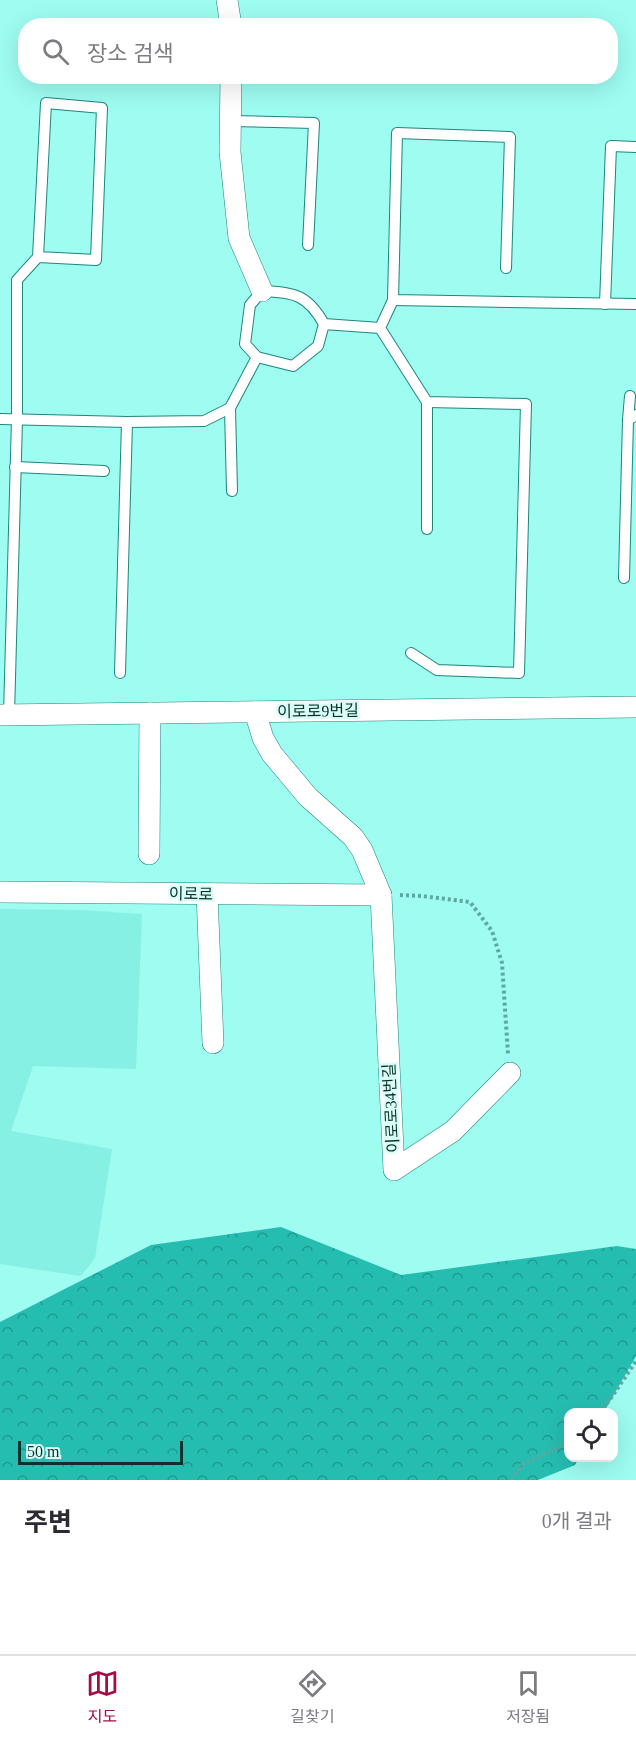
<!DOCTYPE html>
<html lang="ko">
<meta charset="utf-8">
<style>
body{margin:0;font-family:"Times New Roman","Noto Sans KR",serif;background:#f2f2f3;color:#2b2b33}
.controls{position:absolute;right:18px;bottom:18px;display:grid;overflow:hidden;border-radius:12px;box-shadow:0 6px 24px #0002}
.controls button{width:54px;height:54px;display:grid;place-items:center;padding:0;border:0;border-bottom:2px solid #e1e1e2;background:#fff;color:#2b2b33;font:30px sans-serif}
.scale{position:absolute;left:18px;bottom:15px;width:165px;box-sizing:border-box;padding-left:6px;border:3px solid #08322e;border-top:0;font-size:16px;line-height:21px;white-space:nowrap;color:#08322e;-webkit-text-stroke:4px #dafdf8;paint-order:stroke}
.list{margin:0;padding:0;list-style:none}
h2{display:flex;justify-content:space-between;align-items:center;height:78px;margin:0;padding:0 24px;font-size:26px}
h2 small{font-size:20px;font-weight:400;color:#7c7c81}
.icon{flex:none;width:33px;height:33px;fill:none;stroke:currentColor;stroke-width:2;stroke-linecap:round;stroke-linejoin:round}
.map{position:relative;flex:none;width:636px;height:1480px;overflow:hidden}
.search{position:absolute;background:#fff;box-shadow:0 6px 24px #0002;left:18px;right:18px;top:18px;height:66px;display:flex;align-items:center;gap:15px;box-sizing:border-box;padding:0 21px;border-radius:24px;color:#7c7c81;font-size:22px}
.sheet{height:174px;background:#fff}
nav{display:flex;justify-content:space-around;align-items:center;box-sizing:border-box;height:84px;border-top:2px solid #e1e1e2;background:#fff;font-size:16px;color:#7c7c81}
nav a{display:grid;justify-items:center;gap:3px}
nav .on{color:#a30b49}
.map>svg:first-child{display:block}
.built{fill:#86f0e5}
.forest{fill:url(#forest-crowns)}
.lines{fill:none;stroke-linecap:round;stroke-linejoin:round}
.lane-casing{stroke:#1d867d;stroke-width:12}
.street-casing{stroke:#1d867d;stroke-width:22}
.path{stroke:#5fa8a0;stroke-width:4;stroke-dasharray:3 3;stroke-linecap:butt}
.lane{stroke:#fff;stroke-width:10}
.street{stroke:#fff;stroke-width:21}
.labels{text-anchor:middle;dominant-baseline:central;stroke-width:5;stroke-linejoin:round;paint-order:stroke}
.street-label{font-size:16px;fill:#08322e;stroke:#dafdf8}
</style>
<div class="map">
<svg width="636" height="1480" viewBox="0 0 636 1480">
<defs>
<pattern id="forest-crowns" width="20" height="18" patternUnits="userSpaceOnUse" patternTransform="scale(1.5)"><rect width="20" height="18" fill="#26bdb1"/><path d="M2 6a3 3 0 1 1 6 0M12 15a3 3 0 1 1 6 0" fill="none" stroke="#1f9a90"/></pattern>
</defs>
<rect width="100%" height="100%" fill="#9efcf1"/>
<polygon class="built" points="0,909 81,910 142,914 136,1069 33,1066 11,1131 112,1149 95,1258 81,1276 0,1264"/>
<polygon class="forest" points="281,1227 401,1275 617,1246 636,1249 636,1356 604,1412 568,1412 568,1458 579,1458 575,1465 538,1480 0,1480 0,1322 151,1245"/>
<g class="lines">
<defs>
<g id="lane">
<polyline points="230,121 314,123 308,245"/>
<polyline points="506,268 510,137 397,133 393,300 636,304"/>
<polyline points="393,300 380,328 427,402 526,404 519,673 437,670 411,653"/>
<polyline points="605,304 611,146 636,147"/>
<path d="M324,324c-16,-29 -30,-32 -62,-33l-12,14 -5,39 12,13 36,9 25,-20 6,-22 56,4"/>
<polyline points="630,396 628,420 636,415"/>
<polyline points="0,419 127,422 204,421 230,408"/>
<polyline points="15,467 104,471"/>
<polyline points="232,491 230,408 257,357"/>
<polyline points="427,529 427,402"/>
<polyline points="624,578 628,420"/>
<polyline points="120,673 127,422"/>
<polyline points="9,715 17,419 17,280 38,257 46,103 102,108 96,260 38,257"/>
</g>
<g id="street">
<polyline points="227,0 231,26"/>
<polyline points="231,76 230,152 239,238 262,291"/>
<polyline points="255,712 263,738 272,754 308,797 353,837 362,850 381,895 394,1170 453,1131 510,1073"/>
<polyline points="0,715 636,707"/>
<polyline points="149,854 150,713"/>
<polyline points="0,892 381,895"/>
<polyline points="207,894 213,1043"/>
</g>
</defs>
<use href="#lane" class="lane-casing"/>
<use href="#street" class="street-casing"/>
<g class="path">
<polyline points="400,895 422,896 470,902 492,931 502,963 508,1054"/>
<polyline points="598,1412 609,1401 636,1361"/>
<polyline points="511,1480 522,1465 568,1442"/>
</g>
<use href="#lane" class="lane"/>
<use href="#street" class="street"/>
</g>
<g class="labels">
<g class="street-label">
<text transform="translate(318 711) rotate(-1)">이로로9번길</text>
<text transform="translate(191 894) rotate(1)">이로로</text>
<text transform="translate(391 1108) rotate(-93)">이로로34번길</text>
</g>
</g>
</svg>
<div class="controls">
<button><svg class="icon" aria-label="locate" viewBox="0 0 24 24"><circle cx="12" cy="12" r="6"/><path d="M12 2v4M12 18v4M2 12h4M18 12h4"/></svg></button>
</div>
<div class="scale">50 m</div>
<div class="search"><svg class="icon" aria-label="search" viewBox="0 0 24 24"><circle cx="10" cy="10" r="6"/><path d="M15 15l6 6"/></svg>장소 검색</div>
</div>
<section class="sheet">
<h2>주변<small>0개 결과</small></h2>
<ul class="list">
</ul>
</section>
<nav>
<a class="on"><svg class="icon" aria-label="map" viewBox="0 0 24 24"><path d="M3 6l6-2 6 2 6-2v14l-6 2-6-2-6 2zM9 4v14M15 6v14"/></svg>지도</a>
<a><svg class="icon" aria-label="directions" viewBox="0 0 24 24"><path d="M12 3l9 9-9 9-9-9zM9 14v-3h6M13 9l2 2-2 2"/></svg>길찾기</a>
<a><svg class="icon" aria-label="saved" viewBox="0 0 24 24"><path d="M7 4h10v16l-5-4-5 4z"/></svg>저장됨</a>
</nav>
